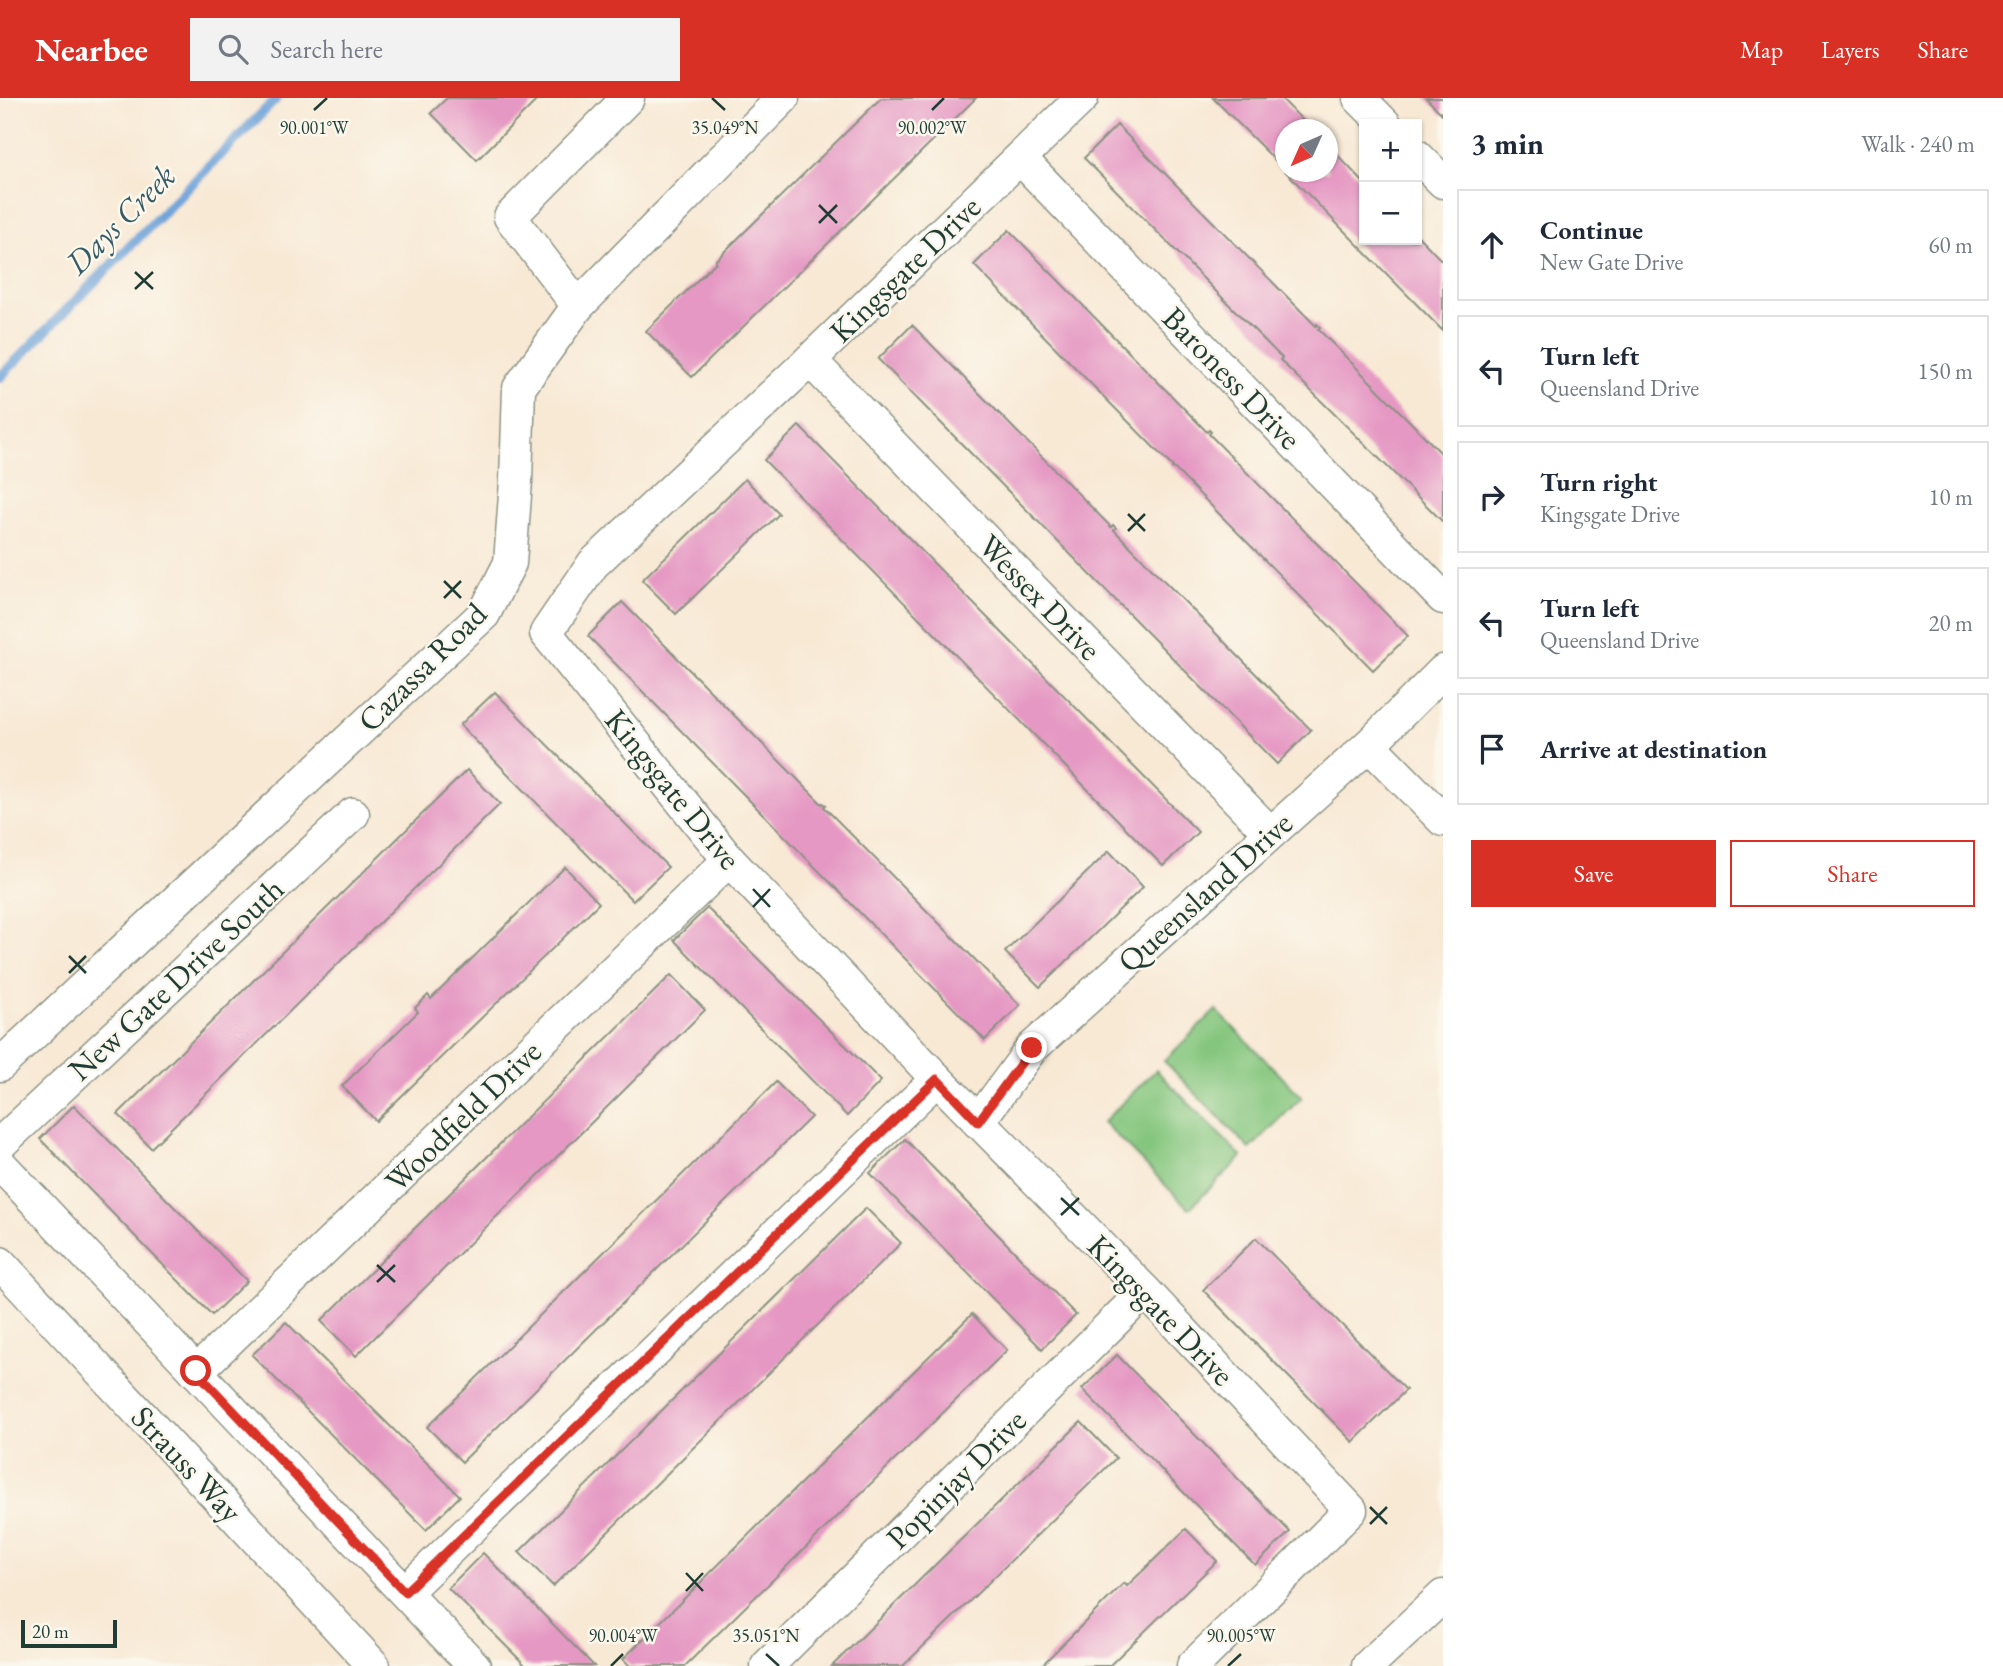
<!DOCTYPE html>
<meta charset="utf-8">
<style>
body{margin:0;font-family:"EB Garamond",serif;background:#f2f2f3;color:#1f2937}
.controls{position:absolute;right:21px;top:21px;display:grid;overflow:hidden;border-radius:0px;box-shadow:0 2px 5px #0004}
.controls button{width:63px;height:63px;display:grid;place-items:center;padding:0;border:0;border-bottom:2px solid #e0e1e3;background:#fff;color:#1f2937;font:35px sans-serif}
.compass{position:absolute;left:1275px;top:21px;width:63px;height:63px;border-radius:50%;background:#fff;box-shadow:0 2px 5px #0004;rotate:225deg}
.scale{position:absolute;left:21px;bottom:18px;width:96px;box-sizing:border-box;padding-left:7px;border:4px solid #1f3d34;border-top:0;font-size:19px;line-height:24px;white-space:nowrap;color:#1f3d34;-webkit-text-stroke:5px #fbf7ec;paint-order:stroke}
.stop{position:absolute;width:21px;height:21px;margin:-16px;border:5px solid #d93025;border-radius:50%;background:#fff}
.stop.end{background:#d93025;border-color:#fff;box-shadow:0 2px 7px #0008}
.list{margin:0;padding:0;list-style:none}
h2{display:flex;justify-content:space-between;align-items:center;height:91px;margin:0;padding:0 28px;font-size:30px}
h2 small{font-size:23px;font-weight:400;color:#747a83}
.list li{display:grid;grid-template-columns:46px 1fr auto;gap:21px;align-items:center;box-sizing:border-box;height:112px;margin:0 14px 14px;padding:0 14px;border:2px solid #e0e1e3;border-radius:0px}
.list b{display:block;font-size:26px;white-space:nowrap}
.list p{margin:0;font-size:23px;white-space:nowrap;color:#747a83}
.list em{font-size:23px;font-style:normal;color:#747a83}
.actions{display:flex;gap:14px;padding:21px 28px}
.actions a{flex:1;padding:16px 0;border:2px solid #d93025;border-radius:0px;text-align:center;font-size:24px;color:#d93025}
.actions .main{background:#d93025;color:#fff}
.icon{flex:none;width:38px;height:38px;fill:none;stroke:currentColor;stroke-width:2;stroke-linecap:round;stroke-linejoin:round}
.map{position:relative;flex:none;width:1443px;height:1568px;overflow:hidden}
header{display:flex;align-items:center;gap:42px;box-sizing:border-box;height:98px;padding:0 35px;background:#d93025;color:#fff}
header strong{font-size:33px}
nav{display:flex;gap:38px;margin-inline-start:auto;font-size:24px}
.search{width:490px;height:63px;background:#f2f2f3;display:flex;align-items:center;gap:18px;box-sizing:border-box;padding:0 24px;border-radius:0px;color:#747a83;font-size:26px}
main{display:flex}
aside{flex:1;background:#fff}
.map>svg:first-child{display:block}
.green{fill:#85c67e;stroke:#528259;stroke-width:2}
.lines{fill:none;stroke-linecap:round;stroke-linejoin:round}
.stream{stroke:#6ba0d8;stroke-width:10}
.building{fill:#e598c3}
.minor-casing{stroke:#8c9384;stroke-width:35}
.minor{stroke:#fff;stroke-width:32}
.route{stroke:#d93025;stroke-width:9}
.ticks{fill:none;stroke:#1f3d34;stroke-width:2.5}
.labels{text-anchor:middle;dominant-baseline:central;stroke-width:5;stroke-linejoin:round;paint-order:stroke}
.street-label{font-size:32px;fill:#1f3d34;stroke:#fbf7ec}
.water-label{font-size:33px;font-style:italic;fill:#365b65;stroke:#fbf7ec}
.ticks-label{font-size:18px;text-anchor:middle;fill:#1f3d34;stroke:#fbf7ec;stroke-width:5;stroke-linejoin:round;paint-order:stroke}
</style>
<header>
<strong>Nearbee</strong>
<div class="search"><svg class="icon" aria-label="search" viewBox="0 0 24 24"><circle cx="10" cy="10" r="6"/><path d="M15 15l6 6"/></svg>Search here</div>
<nav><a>Map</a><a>Layers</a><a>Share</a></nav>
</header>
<main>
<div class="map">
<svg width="1443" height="1568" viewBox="0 0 1443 1568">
<rect width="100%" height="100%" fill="#fbf7ec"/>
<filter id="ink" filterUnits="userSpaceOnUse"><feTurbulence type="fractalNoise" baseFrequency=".0143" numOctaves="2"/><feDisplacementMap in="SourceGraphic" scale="14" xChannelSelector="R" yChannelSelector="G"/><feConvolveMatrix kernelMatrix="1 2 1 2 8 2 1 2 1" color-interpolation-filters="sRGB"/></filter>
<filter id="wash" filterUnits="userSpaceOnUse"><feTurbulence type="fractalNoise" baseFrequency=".00686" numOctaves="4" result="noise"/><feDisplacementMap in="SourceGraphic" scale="28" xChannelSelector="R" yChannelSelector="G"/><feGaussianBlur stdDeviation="1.57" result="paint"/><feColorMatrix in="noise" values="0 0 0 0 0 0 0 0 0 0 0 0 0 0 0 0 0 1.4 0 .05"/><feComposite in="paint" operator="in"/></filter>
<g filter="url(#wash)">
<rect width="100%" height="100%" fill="#f8e9d5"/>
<g class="green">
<polygon points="1216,912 1302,999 1250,1051 1164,963"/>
<polygon points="1156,972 1242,1059 1189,1111 1103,1024"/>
</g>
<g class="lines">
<polyline class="stream" points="0,279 277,0"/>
</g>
<g id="blocks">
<g class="building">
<polygon points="447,0 539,0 477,62 431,15"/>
<polygon points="881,0 976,0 692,279 646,233 716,164 715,163 717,161"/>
<polygon points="1213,0 1281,0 1312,32 1286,32 1286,73"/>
<polygon points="1426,0 1443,0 1443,17"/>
<polygon points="1117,27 1316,228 1317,226 1320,229 1318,231 1443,357 1443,424 1280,262 1282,260 1084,60"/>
<polygon points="1328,47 1364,85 1364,142 1417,142 1417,137 1443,164 1443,233 1286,74 1328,74"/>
<polygon points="1009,132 1207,334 1209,332 1211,334 1209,336 1408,538 1373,572 1175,371 1172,370 1173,369 974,167"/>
<polygon points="912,227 1111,429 1113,427 1116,430 1114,432 1311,632 1277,666 878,261"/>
<polygon points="799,328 1198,734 1163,768 764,362"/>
<polygon points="745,381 779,416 676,516 642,482"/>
<polygon points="622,504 822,706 823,705 826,707 824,709 1020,907 985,942 588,538"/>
<polygon points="495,594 668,769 633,803 460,627"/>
<polygon points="467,672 500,706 151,1050 118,1016"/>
<polygon points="1109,753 1143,789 1040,889 1005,854"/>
<polygon points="565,769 599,805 376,1023 342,988 418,914 415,910 428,897 431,901"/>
<polygon points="707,810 881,983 847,1018 674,842"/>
<polygon points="671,877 705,912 356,1258 321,1223"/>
<polygon points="776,984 811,1019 462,1364 427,1329"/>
<polygon points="74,1007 247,1183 212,1217 40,1041"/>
<polygon points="905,1041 1076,1217 1042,1251 870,1075"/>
<polygon points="866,1110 901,1145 553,1488 519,1454"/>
<polygon points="1256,1140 1406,1292 1353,1344 1203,1192"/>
<polygon points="972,1216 1007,1252 685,1568 630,1568 623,1561"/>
<polygon points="286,1224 460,1398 426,1432 252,1257"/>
<polygon points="1117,1257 1290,1434 1255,1467 1082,1291"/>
<polygon points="1081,1324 1116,1360 940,1532 903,1568 832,1568"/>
<polygon points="1186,1431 1217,1463 1109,1568 1041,1568 1124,1485 1127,1488"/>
<polygon points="483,1455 594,1568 526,1568 448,1490"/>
</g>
</g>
</g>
<g filter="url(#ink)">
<use href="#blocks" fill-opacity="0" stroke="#8c9384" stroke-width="2"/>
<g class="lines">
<defs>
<g id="minor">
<polyline points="1082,0 810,262 593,466 546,535 729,762 937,981 1145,1193 1351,1412 1193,1568"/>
<polyline points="1359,0 1385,26"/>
<polyline points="1417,58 1443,84"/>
<polyline points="1020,60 1443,500"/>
<polyline points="578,208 510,119 628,0"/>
<polyline points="810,262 1270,735"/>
<polyline points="1369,647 1443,722"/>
<polyline points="0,967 484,516 510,465 516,383 519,290 578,208 783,0"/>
<polyline points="978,1024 1032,950 1369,647 1443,573"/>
<polyline points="0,1046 353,716"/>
<polyline points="0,1066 474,1568"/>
<polyline points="0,1165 374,1568"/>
<polyline points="196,1274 729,762"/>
<polyline points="405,1494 937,981"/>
<polyline points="767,1568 1145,1193"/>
<polyline points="1368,1568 1443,1498"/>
</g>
</defs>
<use href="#minor" class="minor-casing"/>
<use href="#minor" class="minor"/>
</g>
</g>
<g class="lines" filter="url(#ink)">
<polyline class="route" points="196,1273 405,1494 937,981 978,1024 1032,950"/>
</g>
<path class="ticks" d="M712,0l13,12M314,12l13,-12M932,12l12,-12M819,107l18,18M819,125l18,-18M135,174l18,17M135,191l18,-17M1128,416l17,17M1128,433l17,-17M444,483l17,17M444,500l17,-17M753,791l17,18M753,809l17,-18M69,858l17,17M69,875l17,-17M1061,1100l18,17M1061,1117l18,-17M377,1167l18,17M377,1184l18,-17M1370,1409l17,17M1370,1426l17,-17M686,1475l17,18M686,1493l17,-18M766,1556l13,12M611,1568l12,-12M1228,1568l13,-12"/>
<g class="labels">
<g class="street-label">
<text transform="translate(905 171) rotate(-44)">Kingsgate Drive</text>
<text transform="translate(1232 280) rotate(46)">Baroness Drive</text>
<text transform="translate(1040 499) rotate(46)">Wessex Drive</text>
<text transform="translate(422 569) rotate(-45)">Cazassa Road</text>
<text transform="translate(673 691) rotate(51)">Kingsgate Drive</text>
<text transform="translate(1205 794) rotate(-42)">Queensland Drive</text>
<text transform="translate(176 881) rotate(-43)">New Gate Drive South</text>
<text transform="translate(463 1018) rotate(-44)">Woodfield Drive</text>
<text transform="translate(1161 1212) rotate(46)">Kingsgate Drive</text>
<text transform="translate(187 1366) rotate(47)">Strauss Way</text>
<text transform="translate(956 1381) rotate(-45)">Popinjay Drive</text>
</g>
<g class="water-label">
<text transform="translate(120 121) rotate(-45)">Days Creek</text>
</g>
</g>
<g class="ticks-label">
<text x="314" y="36">90.001°W</text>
<text x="725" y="36">35.049°N</text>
<text x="932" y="36">90.002°W</text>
<text x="623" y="1544">90.004°W</text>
<text x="1241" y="1544">90.005°W</text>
<text x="766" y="1544">35.051°N</text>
</g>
</svg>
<div class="controls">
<button>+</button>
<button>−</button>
</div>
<svg class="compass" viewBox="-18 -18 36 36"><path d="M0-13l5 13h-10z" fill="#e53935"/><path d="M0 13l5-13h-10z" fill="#747a83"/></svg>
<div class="scale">20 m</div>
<div class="stop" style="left:196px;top:1273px"></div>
<div class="stop end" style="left:1032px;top:950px"></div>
</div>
<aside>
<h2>3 min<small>Walk · 240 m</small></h2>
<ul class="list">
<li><svg class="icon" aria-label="ahead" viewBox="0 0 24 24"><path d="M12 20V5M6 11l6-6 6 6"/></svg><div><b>Continue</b><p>New Gate Drive</p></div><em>60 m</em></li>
<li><svg class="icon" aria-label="left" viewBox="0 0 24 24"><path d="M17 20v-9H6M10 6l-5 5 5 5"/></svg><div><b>Turn left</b><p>Queensland Drive</p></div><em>150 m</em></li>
<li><svg class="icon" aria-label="right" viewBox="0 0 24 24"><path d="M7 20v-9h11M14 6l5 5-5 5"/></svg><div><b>Turn right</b><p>Kingsgate Drive</p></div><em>10 m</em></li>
<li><svg class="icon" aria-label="left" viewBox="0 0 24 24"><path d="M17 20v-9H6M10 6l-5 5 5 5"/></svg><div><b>Turn left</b><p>Queensland Drive</p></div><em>20 m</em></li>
<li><svg class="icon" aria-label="arrive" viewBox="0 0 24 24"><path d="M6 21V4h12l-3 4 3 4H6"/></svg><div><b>Arrive at destination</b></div></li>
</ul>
<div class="actions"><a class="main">Save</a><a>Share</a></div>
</aside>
</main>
